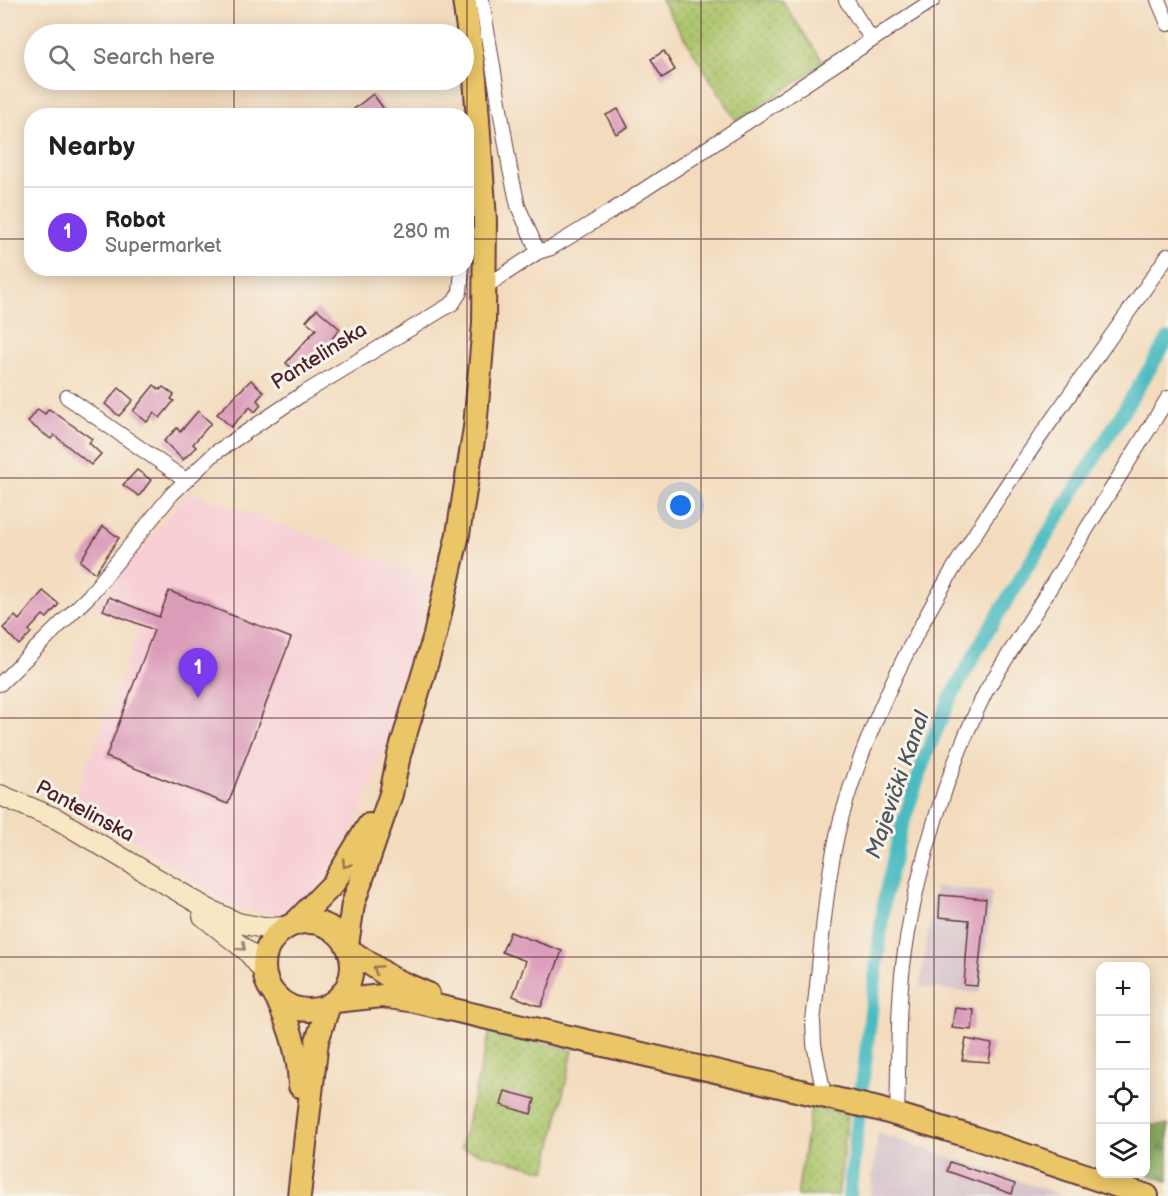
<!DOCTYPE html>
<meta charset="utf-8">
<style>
body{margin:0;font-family:"Balsamiq Sans",sans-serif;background:#f6f6f6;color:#202124}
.controls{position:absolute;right:18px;bottom:18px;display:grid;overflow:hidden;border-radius:12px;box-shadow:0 3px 15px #0003}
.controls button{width:54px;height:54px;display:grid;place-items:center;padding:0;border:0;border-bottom:2px solid #e0e0e0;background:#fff;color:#202124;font:30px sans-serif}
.you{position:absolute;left:681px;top:506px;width:21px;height:21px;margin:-15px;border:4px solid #fff;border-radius:50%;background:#1a73e8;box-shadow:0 0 0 9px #1a73e833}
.badge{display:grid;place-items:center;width:39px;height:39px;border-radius:50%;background:#7c3aed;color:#fff;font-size:20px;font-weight:700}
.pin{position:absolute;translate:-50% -50px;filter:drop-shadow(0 2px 3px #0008)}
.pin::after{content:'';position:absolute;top:32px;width:21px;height:18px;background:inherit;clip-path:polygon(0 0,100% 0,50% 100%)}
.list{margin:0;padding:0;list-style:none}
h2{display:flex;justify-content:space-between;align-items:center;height:78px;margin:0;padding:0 24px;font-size:26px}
h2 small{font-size:20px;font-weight:400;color:#757577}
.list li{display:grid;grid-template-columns:39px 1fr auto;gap:18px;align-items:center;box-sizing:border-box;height:90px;padding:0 24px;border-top:2px solid #e0e0e0}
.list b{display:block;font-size:22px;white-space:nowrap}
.list p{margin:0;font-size:20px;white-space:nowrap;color:#757577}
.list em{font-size:20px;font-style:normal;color:#757577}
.icon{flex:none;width:33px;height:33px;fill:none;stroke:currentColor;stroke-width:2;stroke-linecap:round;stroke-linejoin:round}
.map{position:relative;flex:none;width:1168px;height:1196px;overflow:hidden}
.search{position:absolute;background:#fff;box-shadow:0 3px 15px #0003;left:24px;top:24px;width:450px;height:66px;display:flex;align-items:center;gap:15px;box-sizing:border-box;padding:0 21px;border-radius:33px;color:#757577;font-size:22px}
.panel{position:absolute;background:#fff;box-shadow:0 3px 15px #0003;left:24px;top:108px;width:450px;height:168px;border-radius:24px}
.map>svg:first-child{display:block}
.built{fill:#f7cfd5}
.industrial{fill:#d2bdc8}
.grass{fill:url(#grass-dots);stroke:#7a724a;stroke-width:1.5}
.forest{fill:url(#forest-firs);stroke:#696444;stroke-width:1.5}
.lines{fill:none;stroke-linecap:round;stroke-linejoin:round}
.canal{stroke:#4cbbc1;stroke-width:14}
.building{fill:#db9cba}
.street-casing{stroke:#633b41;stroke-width:16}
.secondary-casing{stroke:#633b41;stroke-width:22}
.primary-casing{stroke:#633b41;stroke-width:26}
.street{stroke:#fff;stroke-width:14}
.secondary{stroke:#f7e8c3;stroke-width:20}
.primary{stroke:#ebc669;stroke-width:22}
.oneway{stroke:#9a724a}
.oneway2{stroke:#a08477}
.grid{fill:none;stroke:#4a1f2b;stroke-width:1.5;stroke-opacity:0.55}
.labels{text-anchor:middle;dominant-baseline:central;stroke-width:6;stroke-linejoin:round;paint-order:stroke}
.street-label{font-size:21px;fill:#4a1f2b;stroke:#f7f3e8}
.water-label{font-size:22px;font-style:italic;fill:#4b5660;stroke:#f7f3e8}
</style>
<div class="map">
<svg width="1168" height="1196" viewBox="0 0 1168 1196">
<defs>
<pattern id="grass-dots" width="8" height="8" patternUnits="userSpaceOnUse" patternTransform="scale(1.5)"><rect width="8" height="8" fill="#abc46a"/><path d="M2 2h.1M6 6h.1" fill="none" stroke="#8d9f57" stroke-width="1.8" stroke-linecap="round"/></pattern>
<pattern id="forest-firs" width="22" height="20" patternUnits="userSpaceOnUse" patternTransform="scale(1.5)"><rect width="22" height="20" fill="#88aa5e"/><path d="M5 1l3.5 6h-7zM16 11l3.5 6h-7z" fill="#718a4e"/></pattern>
</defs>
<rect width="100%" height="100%" fill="#f7f3e8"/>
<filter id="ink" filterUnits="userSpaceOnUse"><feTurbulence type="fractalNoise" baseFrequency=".0167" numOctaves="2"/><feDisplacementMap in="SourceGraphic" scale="12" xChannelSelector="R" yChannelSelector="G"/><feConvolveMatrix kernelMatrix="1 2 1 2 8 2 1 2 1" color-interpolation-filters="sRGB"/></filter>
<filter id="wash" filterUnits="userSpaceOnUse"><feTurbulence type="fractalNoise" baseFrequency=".008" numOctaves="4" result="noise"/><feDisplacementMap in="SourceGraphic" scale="24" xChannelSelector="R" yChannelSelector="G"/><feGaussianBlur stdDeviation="1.35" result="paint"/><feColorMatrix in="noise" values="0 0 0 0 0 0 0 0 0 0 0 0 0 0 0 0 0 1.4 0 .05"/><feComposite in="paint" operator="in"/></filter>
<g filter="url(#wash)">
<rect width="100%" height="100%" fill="#f3dbbd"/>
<polygon class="built" points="189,491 433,580 377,773 350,836 316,889 299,909 279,914 255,911 227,903 192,881 103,817 67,799 76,793 140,628 91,609"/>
<g class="industrial">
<polygon points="935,887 992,892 980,993 920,987"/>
<polygon points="878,1133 1064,1196 870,1196"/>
</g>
<g class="grass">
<polygon points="661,0 781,0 824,63 737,122"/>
<polygon points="490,1031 573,1050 546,1171 461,1148"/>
<polygon points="811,1107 844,1112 848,1116 838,1196 797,1196"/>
</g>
<polygon class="forest" points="1146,1125 1168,1125 1168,1182 1146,1173"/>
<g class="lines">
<polyline class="canal" points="849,1196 885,895 901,829 924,760 949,701 986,634 1168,339"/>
</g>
<g id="blocks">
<g class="building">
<polygon points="664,51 675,70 662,78 651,59"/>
<polygon points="373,94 389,116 359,116 354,109"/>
<polygon points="618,109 628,127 616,134 606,115"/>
<polygon points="317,309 340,329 315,359 319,363 313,370 309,366 300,376 286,363 316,329 306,321"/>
<polygon points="251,380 264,392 257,400 261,405 255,412 250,407 231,427 217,414"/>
<polygon points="154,385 160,390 163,387 174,395 171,399 174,401 160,418 154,413 147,422 133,411"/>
<polygon points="119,388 133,400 119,416 105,404"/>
<polygon points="38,409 45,414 49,409 92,439 89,443 101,454 91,465 54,435 51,439 28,422"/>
<polygon points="198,411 211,423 193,444 196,447 183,460 164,441 177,428 180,432"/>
<polygon points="137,470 151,480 139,496 123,485"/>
<polygon points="103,526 119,538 95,573 80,561"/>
<polygon points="43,591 59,604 47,618 43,615 29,630 31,633 19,645 3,628 15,616 19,620"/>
<polygon points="169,591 291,638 228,804 106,757 154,630 103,610 109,597 159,617"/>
<polygon points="940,895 986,899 977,986 964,985 969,920 939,917"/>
<polygon points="510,932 562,951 541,1007 513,996 526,961 502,952"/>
<polygon points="955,1008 974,1010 972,1030 952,1028"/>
<polygon points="966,1039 992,1044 989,1062 962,1060"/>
<polygon points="505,1091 535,1099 531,1114 501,1105"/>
<polygon points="950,1162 1015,1184 1012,1194 947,1171"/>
</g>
</g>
</g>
<g filter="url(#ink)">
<use href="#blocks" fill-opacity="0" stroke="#633b41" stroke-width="1.5"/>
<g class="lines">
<defs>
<g id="street">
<polyline points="482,0 510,169 518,206 538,252"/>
<polyline points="846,0 872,40"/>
<polyline points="1158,0 1168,24"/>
<polyline points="485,287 538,252 551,248 610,212 933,0"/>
<polyline points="67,397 186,480"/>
<polyline points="0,684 89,596 172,494 215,453 301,395 453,303 460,292 462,268"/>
<path d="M824,1095l-10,-51 -1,-23c8,-63 12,-142 28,-202 59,-212 205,-385 327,-564"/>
<path d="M897,1115c2,-53 0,-113 8,-164 13,-88 42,-181 81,-260l182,-293"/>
</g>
<g id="secondary">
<polyline points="0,795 57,819 208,909 238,923 264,928 289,927"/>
<polyline points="203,916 248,952 265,973"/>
</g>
<g id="primary">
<circle cx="308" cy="966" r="44"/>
<polyline points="294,924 333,884 369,825"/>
<polyline points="347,945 353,904 391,794 399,755 435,635 458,534 475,428 484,324 485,220 475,78 464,0"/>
<polyline points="349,950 393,979 428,994"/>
<path d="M276,996c14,31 23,57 24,90"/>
<polyline points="335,1001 382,996 415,1001 878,1109 972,1137 1147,1196"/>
<polyline points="299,1196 317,1041 329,1005"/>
</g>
</defs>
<use href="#street" class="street-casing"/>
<use href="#secondary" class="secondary-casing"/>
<use href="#primary" class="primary-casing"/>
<use href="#street" class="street"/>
<use href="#secondary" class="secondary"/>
<use href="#primary" class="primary"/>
</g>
<defs><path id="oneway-chevron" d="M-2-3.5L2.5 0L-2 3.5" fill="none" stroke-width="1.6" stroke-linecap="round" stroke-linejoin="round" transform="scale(1.5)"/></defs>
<g class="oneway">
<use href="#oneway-chevron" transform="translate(346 864) rotate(123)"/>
<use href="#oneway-chevron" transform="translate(377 969) rotate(-146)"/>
</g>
<use class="oneway2" href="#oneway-chevron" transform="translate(242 947) rotate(42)"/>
</g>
<path class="grid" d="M234,0v34M467,0v1196M701,0v1196M934,0v1196M234,80v36M0,239h32M466,239h702M234,268v928M0,478h1168M0,718h1168M0,957h1168"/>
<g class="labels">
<g class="street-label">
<text transform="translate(319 356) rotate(-32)">Pantelinska</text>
<text transform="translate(85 811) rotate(28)">Pantelinska</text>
</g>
<g class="water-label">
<text transform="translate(898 785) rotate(-71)">Majevički Kanal</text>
</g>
</g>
</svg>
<div class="controls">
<button>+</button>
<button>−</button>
<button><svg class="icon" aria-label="locate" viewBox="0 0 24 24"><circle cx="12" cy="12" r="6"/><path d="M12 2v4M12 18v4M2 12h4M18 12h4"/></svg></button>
<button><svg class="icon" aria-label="layers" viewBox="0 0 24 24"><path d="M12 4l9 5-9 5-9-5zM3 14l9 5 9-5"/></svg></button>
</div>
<div class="you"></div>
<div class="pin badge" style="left:198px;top:698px">1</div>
<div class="search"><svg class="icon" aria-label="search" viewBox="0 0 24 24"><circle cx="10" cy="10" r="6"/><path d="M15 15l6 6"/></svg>Search here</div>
<section class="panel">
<h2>Nearby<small></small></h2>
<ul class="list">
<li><span class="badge">1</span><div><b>Robot</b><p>Supermarket</p></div><em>280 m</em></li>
</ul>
</section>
</div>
